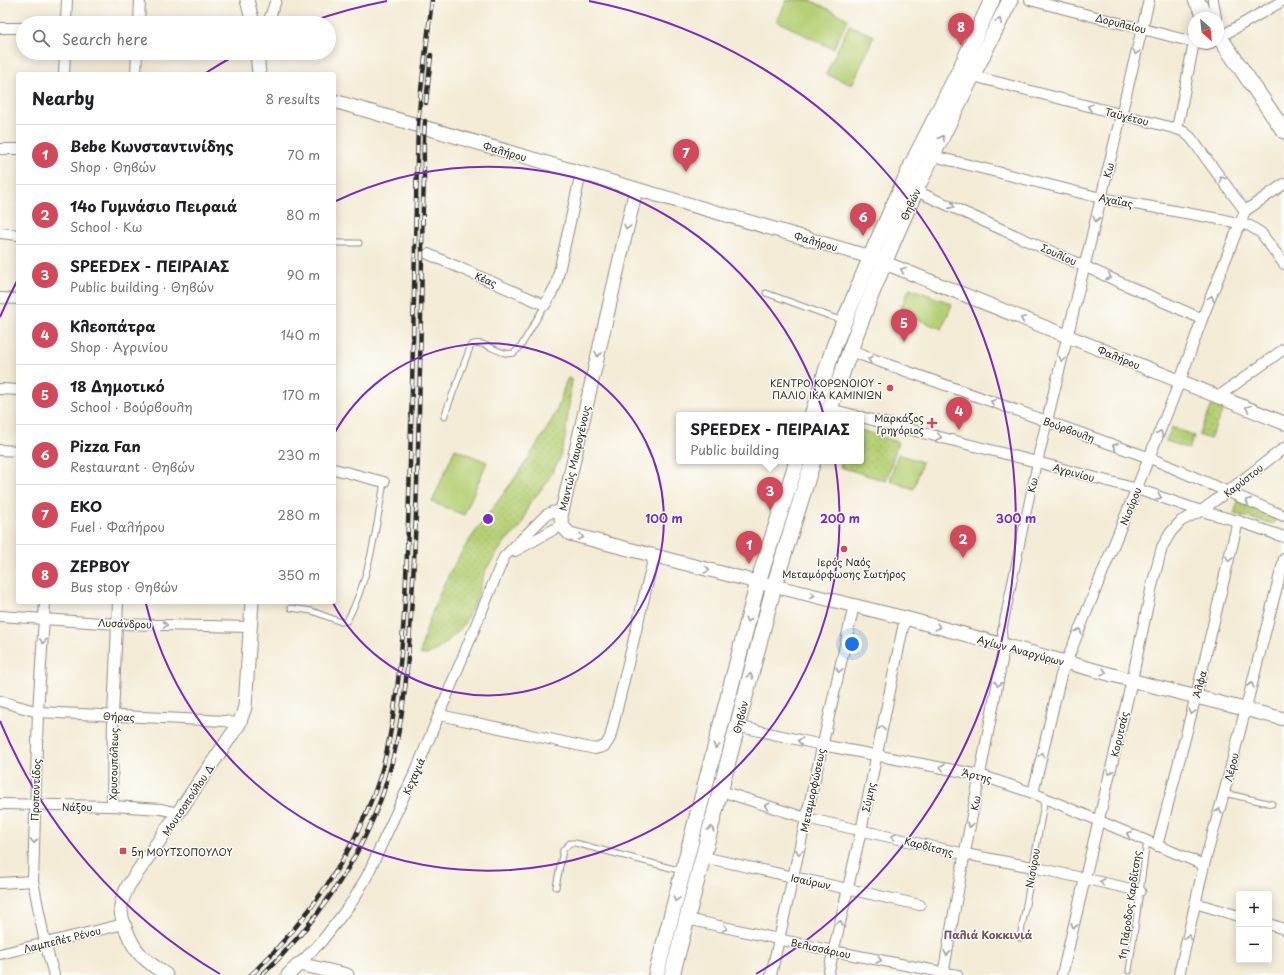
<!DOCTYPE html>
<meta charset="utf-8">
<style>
body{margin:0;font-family:"Playpen Sans",sans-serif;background:#f2f2f2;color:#202124}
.controls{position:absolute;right:12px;bottom:12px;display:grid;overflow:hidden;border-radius:4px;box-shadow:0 2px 10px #0003}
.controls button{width:36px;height:36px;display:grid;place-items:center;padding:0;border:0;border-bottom:1px solid #e0e0e0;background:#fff;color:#202124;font:20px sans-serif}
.compass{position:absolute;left:1188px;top:12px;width:36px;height:36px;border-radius:50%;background:#fff;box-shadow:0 2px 10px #0003;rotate:153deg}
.you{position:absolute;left:852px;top:644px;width:14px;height:14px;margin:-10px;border:3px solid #fff;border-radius:50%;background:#1a73e8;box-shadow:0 0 0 6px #1a73e833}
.badge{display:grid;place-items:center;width:26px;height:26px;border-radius:50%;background:#d1495b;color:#fff;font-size:13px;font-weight:700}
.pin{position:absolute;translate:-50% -33px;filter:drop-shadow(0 1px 2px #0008)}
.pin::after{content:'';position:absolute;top:21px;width:14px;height:12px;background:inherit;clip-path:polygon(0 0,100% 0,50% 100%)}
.popup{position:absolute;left:676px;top:412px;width:188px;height:52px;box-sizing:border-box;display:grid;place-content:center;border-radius:4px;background:#fff;filter:drop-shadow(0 1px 3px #0005);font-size:13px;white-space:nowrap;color:#757577}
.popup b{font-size:15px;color:#202124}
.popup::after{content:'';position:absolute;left:50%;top:100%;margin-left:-8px;border:8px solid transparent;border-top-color:#fff}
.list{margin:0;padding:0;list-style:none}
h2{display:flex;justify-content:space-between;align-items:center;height:52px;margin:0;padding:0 16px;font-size:17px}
h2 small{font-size:13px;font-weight:400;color:#757577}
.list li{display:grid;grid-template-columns:26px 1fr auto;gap:12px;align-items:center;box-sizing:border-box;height:60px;padding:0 16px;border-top:1px solid #e0e0e0}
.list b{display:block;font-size:15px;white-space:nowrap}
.list p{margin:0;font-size:13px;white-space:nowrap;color:#757577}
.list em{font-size:13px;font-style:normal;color:#757577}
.icon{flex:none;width:22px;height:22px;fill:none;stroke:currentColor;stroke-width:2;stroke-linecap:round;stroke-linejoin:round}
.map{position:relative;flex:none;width:1284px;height:975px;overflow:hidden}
.search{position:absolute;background:#fff;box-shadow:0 2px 10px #0003;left:16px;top:16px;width:320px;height:44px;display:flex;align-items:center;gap:10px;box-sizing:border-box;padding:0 14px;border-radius:22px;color:#757577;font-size:15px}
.panel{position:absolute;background:#fff;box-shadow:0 2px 10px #0003;left:16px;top:72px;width:320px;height:532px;border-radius:4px}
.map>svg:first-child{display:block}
.green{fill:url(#green-dots);stroke:#707d50}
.pitch{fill:#b5cf75;stroke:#707d50}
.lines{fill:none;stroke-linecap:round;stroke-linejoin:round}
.service-casing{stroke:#8f8b80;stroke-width:7}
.pedestrian-casing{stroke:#8f8b80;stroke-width:10}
.minor-casing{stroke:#8f8b80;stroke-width:12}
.tertiary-casing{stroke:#8f8b80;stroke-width:15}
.secondary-casing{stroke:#8f8b80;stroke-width:17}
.service{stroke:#fff;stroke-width:5}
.pedestrian{stroke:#fff;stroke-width:8}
.minor{stroke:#fff;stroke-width:10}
.tertiary{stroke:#fff;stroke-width:13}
.secondary{stroke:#fff;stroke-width:15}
.rail-casing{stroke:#2b2b2b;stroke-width:4.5}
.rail{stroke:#fdfcf7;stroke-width:3;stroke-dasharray:9;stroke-linecap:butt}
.oneway{stroke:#a0a0a0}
.ring{fill:none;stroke:#7b2cbf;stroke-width:2}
.poi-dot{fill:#d1495b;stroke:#fdfcf7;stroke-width:1.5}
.labels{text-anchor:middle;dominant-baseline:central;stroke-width:3;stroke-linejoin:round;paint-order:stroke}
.street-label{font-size:10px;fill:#2b2b2b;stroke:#fdfcf7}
.poi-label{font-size:10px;fill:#2b2b2b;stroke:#fdfcf7;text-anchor:end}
.neighbourhood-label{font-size:11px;font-weight:bold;fill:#705862;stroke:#fdfcf7}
.centre{fill:#7b2cbf;stroke:#fdfcf7;stroke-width:2}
.ring-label{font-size:12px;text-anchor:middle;font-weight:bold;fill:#7b2cbf;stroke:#fdfcf7;stroke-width:3;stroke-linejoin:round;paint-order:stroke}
</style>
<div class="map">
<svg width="1284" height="975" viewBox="0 0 1284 975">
<defs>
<pattern id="green-dots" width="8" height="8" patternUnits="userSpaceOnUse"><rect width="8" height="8" fill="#b5cf75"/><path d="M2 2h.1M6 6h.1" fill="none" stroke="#9cb265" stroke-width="1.8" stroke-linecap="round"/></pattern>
</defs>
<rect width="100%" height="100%" fill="#fdfcf7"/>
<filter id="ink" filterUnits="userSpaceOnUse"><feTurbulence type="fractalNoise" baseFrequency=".025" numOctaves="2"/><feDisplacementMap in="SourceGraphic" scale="8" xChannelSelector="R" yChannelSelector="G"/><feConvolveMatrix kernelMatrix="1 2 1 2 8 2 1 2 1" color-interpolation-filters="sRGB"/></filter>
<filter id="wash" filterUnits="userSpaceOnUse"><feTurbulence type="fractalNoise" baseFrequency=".012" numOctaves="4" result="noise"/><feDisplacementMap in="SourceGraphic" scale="16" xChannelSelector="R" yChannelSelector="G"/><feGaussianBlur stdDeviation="0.9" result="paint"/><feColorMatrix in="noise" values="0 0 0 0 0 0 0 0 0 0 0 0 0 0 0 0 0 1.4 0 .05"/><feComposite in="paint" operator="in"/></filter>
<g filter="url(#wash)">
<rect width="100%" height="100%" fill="#f3ebd5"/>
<g class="green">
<path d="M568,378l4,2 -7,59 -6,21 -9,16 -4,8 -17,20 -7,21 -7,8 -9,7 -21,31 -9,29 -13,26 -18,18 -8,6 -11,5 -6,-1c6,-28 16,-55 29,-80 24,-46 61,-84 87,-128 7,-11 14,-22 20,-34 4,-8 8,-29 12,-34z"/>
<polygon points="1213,403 1224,407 1210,439 1199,435"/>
<polygon points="1172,427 1194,436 1189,449 1166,441"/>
<polygon points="861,430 898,442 886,481 840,467 842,461 861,461"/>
<polygon points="1238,501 1277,518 1276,521 1273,524 1234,514"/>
</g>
<g class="pitch">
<polygon points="787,0 810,0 848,19 833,49 777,21"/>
<polygon points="849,25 874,36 852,85 826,74"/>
<polygon points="910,288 952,304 942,329 899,312"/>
<polygon points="455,449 487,462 464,515 432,502"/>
<polygon points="898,454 922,462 914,489 890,481"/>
</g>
</g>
<g filter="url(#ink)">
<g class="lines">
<defs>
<g id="service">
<polyline points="334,243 359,243"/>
<polyline points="766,293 843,321"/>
<path d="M444,417l27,-72c14,-7 28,12 43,8l7,-7 24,-41"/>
<path d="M291,608l21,3 29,11 6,-1c23,-43 29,-92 37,-139"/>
<polyline points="1224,793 1272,804"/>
<polyline points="556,887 563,850 570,843 575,843 682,871"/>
<polyline points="1020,938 1045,798"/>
<polyline points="1129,971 1147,841"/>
</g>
<polyline id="pedestrian" points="1003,646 1002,631 1037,462"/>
<g id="minor">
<polyline points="1030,0 1201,44 1207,45 1212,42"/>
<polyline points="1213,0 1216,18"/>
<polyline points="66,23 67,0"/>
<polyline points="139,23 140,0"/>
<polyline points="268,23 276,0"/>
<polyline points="0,28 23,28"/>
<polyline points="1218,38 1284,0"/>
<polyline points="64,74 65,53"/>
<polyline points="136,74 137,53"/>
<polyline points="973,76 1177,129 1184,132 1191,138 1245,211"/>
<polyline points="1177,129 1194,42"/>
<polyline points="0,149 18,149"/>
<polyline points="933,156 1101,198 1225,220 1250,226 1261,233 1284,264"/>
<polyline points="916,191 1202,319"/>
<polyline points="0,233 18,235"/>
<polyline points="428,254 545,305 556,285 581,173"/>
<polyline points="0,298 18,299"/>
<polyline points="850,351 1150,458 1284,516"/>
<polyline points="0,389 18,390"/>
<polyline points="1219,396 1284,349"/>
<polyline points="830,409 854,415"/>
<polyline points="861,417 1037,462 1137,489 1201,511 1238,521 1284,537"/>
<polyline points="0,450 18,451"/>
<polyline points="1037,462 1149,0"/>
<polyline points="334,469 384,482"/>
<polyline points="515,551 562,525"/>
<polyline points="45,602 38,712 33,881 45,943 54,975"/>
<polyline points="0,616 117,624 250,627"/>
<polyline points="0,701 38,712 225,721 239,724"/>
<polyline points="440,715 595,749 605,746 610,738 654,556"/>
<polyline points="737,726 822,745 980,775 1033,793 1204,865"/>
<polyline points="721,791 806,818 965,854 1033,867 1140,891"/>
<polyline points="1033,793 1061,675 1180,381 1202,319 1240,223 1245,211 1284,184"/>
<polyline points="0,804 112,806 161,809 178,813"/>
<polyline points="112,806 113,716 118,602"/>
<polyline points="1157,846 1196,696 1238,521"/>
<polyline points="703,857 920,905"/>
<polyline points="0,883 33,881"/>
<polyline points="1195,903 1239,916"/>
<polyline points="687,919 833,951 957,975"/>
<polyline points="1269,924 1284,929"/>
<polyline points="0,954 124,924"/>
<polyline points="299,964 321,942 339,919 354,899 367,876 417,768 504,557 546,515 552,512 562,510"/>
<polyline points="771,975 854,605"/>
<polyline points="828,975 861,831 905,618"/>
<polyline points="943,975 964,857 1002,660 1003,646"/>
<polyline points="1062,975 1132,680 1151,590 1162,547 1171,532 1181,521 1201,511 1228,491 1284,448"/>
<polyline points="1179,975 1204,865 1224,793 1284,559"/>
</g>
<g id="tertiary">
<polyline points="247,0 253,23"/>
<polyline points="257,53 259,74"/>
<polyline points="334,101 870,257 1284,423"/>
<path d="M636,189l-75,327c0,9 3,13 9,18l171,44 164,40 244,67 135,34"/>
<path d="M166,975c-9,-7 -19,-13 -27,-22 -8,-9 -19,-34 -18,-46 0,-7 4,-14 7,-21l111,-162 6,-17 7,-105"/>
<polyline points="288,975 299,964 347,975"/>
</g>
<g id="secondary">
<polyline points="1196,0 1207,18"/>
<polyline points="1218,35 1284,131"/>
<polyline points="812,415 834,346 876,244 913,162 961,67 992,0"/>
<path d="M828,415c24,-75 55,-153 88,-225 30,-64 63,-126 94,-190"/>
<polyline points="656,975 758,582 797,461"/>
<polyline points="672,975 774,586 813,461"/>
</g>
</defs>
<use href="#service" class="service-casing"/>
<use href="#pedestrian" class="pedestrian-casing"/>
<use href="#minor" class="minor-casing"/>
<use href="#tertiary" class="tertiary-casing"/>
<use href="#secondary" class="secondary-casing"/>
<use href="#service" class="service"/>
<use href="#pedestrian" class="pedestrian"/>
<use href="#minor" class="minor"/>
<use href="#tertiary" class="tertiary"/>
<use href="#secondary" class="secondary"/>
<defs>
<g id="rail">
<polyline points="426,103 431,55"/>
<path d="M251,975c55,-53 98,-113 124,-184 11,-28 16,-58 20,-88 9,-59 11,-118 13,-178 5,-133 6,-266 10,-399l3,-36 11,-90"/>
<path d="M262,975c53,-50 97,-113 121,-182 23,-68 26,-142 30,-213 6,-108 7,-216 9,-324 0,-26 1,-51 2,-77 0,-19 -1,-39 1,-58"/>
</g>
</defs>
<use href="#rail" class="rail-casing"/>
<use href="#rail" class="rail"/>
</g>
<defs><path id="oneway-chevron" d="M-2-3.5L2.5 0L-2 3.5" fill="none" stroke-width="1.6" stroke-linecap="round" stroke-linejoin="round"/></defs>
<g class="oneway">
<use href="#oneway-chevron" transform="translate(999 21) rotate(-64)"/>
<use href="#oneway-chevron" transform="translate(1136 52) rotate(104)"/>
<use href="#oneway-chevron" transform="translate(1090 107) rotate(-165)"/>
<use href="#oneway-chevron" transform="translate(942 138) rotate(-63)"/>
<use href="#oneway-chevron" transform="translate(1222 179) rotate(-126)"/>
<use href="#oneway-chevron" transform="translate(952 206) rotate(24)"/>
<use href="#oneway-chevron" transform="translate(1096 219) rotate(104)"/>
<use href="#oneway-chevron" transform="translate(627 227) rotate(103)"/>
<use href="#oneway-chevron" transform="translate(903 270) rotate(-157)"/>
<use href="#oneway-chevron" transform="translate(1109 277) rotate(24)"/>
<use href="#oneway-chevron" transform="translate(1211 298) rotate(-69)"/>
<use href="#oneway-chevron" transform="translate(1023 319) rotate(-158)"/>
<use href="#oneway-chevron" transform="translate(598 354) rotate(103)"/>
<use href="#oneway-chevron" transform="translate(870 359) rotate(-160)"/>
<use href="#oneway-chevron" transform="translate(1062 359) rotate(104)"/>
<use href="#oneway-chevron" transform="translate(993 402) rotate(-160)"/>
<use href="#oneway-chevron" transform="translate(1248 408) rotate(-158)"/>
<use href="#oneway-chevron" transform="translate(1160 433) rotate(-68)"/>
<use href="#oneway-chevron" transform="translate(939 437) rotate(14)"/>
<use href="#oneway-chevron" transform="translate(1115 446) rotate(-160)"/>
<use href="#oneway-chevron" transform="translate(1159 497) rotate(18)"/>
<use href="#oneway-chevron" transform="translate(1248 501) rotate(-156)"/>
<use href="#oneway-chevron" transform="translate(581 537) rotate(14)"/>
<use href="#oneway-chevron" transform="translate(1229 559) rotate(103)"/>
<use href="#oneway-chevron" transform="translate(707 570) rotate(14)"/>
<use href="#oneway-chevron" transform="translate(812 595) rotate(13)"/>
<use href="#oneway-chevron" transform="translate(748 620) rotate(105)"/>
<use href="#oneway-chevron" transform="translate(165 625) rotate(1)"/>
<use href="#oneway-chevron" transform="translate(938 627) rotate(16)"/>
<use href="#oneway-chevron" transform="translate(1079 631) rotate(-67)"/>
<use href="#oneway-chevron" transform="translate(43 641) rotate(94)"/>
<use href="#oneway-chevron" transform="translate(839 670) rotate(103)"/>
<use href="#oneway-chevron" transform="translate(1104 672) rotate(16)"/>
<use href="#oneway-chevron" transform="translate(750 676) rotate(-75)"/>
<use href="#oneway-chevron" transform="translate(998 684) rotate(101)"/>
<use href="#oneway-chevron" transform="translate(1251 685) rotate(-75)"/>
<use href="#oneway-chevron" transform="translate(1192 712) rotate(105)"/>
<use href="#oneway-chevron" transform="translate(882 728) rotate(-78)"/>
<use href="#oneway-chevron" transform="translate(800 741) rotate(-167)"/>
<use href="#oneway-chevron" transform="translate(716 746) rotate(105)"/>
<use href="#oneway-chevron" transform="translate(1042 755) rotate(-77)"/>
<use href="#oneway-chevron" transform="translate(942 767) rotate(-169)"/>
<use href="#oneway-chevron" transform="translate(1110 772) rotate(103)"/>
<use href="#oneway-chevron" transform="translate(767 806) rotate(-162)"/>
<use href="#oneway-chevron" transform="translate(1219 811) rotate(-74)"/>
<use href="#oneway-chevron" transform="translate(970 825) rotate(101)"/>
<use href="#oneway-chevron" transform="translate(711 829) rotate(-75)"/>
<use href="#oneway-chevron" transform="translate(1129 834) rotate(-158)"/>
<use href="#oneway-chevron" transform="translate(893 837) rotate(-169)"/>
<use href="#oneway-chevron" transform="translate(34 841) rotate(91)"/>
<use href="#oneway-chevron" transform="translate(799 852) rotate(102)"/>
<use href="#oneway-chevron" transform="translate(1102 882) rotate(-168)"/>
<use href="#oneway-chevron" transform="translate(676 899) rotate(105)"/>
<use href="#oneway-chevron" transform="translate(840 923) rotate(-76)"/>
<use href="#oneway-chevron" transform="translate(1074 926) rotate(103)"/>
<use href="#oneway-chevron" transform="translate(725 928) rotate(13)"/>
<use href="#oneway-chevron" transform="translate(1188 937) rotate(-78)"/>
<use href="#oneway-chevron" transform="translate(947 953) rotate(100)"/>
<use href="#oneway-chevron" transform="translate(879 960) rotate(11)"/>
</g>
</g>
<g class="ring">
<path d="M334 434A176 176 0 1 1 333 603"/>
<path d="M336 201A352 352 0 1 1 146 604"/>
<path d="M220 974A528 528 0 0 1 0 721M0 317A528 528 0 0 1 18 279M204 74A528 528 0 0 1 236 55M307 23A528 528 0 0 1 387 1M589 1A528 528 0 0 1 756 974"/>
</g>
<g class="poi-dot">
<circle cx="890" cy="388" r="4"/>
<path d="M930 417h4v4h4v4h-4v4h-4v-4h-4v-4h4z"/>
<circle cx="844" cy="549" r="4"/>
<rect x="119" y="847" width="8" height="8" rx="2"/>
</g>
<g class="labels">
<g class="street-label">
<text transform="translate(1121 23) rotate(14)">Δορυλαίου</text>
<text transform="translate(1127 116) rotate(14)">Ταϋγέτου</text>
<text transform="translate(505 151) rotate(16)">Φαλήρου</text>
<text transform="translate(1108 170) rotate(-76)">Κω</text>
<text transform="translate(1116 200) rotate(11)">Αχαΐας</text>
<text transform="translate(910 204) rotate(-66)">Θηβών</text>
<text transform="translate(816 241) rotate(16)">Φαλήρου</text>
<text transform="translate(1059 254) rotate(24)">Σουλίου</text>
<text transform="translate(486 279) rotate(23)">Κέας</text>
<text transform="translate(1119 357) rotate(22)">Φαλήρου</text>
<text transform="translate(1069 429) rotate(20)">Βούρβουλη</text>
<text transform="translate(574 458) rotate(-77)">Μαντώς Μαυρογένους</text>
<text transform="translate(1074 472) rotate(16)">Αγρινίου</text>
<text transform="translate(1243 480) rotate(-38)">Καρύστου</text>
<text transform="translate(1032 485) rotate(-78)">Κω</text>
<text transform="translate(1130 506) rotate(-68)">Νισύρου</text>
<text transform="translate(125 623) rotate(2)">Λυσάνδρου</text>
<text transform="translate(1021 650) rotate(15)">Αγίων Αναργύρων</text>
<text transform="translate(1199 684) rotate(-76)">Άλφα</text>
<text transform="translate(119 716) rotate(3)">Θήρας</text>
<text transform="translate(740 717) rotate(-76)">Θηβών</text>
<text transform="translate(1119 734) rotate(-77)">Κορυτσάς</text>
<text transform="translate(113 764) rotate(-89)">Χρυσουπόλεως</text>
<text transform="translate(1231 767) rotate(-76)">Λέρου</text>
<text transform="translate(977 775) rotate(14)">Άρτης</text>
<text transform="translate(413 776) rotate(-66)">Κεχαγιά</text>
<text transform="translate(35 790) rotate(-88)">Προποντίδος</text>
<text transform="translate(812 790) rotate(-78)">Μεταμορφώσεως</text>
<text transform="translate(868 797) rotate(-78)">Σύμης</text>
<text transform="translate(188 799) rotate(-56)">Μουτσοπούλου Δ.</text>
<text transform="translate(975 803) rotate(-79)">Κω</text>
<text x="77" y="806">Νάξου</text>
<text transform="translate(929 846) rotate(14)">Καρδίτσης</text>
<text transform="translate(1032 868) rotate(-80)">Νισύρου</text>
<text transform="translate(811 881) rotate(12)">Ισαύρων</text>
<text transform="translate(1129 905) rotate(-82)">1η Πάροδος Καρδίτσης</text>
<text transform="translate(62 939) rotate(-14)">Λαμπελέτ Ρένου</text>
<text transform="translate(821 948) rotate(12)">Βελισσάριου</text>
</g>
<g class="poi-label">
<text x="882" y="382">ΚΕΝΤΡΟ ΚΟΡΩΝΟΙΟΥ -<tspan x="882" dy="12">ΠΑΛΙΟ ΙΚΑ ΚΑΜΙΝΙΩΝ</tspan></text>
<text x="924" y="417">Μαρκάζος<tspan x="924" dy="12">Γρηγόριος</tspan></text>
<text x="844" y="561" text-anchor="middle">Ιερός Ναός<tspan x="844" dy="12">Μεταμόρφωσης Σωτήρος</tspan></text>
<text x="131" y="851" text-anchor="start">5η ΜΟΥΤΣΟΠΟΥΛΟΥ</text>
</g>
<g class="neighbourhood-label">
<text x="988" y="934">Παλιά Κοκκινιά</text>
</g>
</g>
<circle cx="488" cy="519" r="6" class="centre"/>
<g class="ring-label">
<text x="664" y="523">100 m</text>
<text x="840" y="523">200 m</text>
<text x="1016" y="523">300 m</text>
</g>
</svg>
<div class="controls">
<button>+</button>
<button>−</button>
</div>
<svg class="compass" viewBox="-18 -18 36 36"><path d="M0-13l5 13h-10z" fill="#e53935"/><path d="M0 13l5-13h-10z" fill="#757577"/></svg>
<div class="you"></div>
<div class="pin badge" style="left:749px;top:564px">1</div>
<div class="pin badge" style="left:963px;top:558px">2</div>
<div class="pin badge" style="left:770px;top:510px">3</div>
<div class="popup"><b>SPEEDEX - ΠΕΙΡΑΙΑΣ</b>Public building</div>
<div class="pin badge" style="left:959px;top:430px">4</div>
<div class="pin badge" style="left:904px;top:342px">5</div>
<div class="pin badge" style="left:863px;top:236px">6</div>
<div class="pin badge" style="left:686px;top:172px">7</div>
<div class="pin badge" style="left:961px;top:46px">8</div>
<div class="search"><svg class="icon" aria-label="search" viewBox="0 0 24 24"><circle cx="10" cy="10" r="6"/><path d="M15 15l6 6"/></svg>Search here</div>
<section class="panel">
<h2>Nearby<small>8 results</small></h2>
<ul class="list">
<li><span class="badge">1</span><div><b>Bebe Κωνσταντινίδης</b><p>Shop · Θηβών</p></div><em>70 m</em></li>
<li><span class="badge">2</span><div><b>14ο Γυμνάσιο Πειραιά</b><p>School · Κω</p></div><em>80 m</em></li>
<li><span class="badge">3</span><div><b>SPEEDEX - ΠΕΙΡΑΙΑΣ</b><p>Public building · Θηβών</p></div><em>90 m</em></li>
<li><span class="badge">4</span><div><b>Κλεοπάτρα</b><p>Shop · Αγρινίου</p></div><em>140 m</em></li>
<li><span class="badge">5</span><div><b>18 Δημοτικό</b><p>School · Βούρβουλη</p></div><em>170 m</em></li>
<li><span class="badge">6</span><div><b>Pizza Fan</b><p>Restaurant · Θηβών</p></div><em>230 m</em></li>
<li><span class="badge">7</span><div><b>EKO</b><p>Fuel · Φαλήρου</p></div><em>280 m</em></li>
<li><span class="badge">8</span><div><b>ΖΕΡΒΟΥ</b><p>Bus stop · Θηβών</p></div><em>350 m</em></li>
</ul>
</section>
</div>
